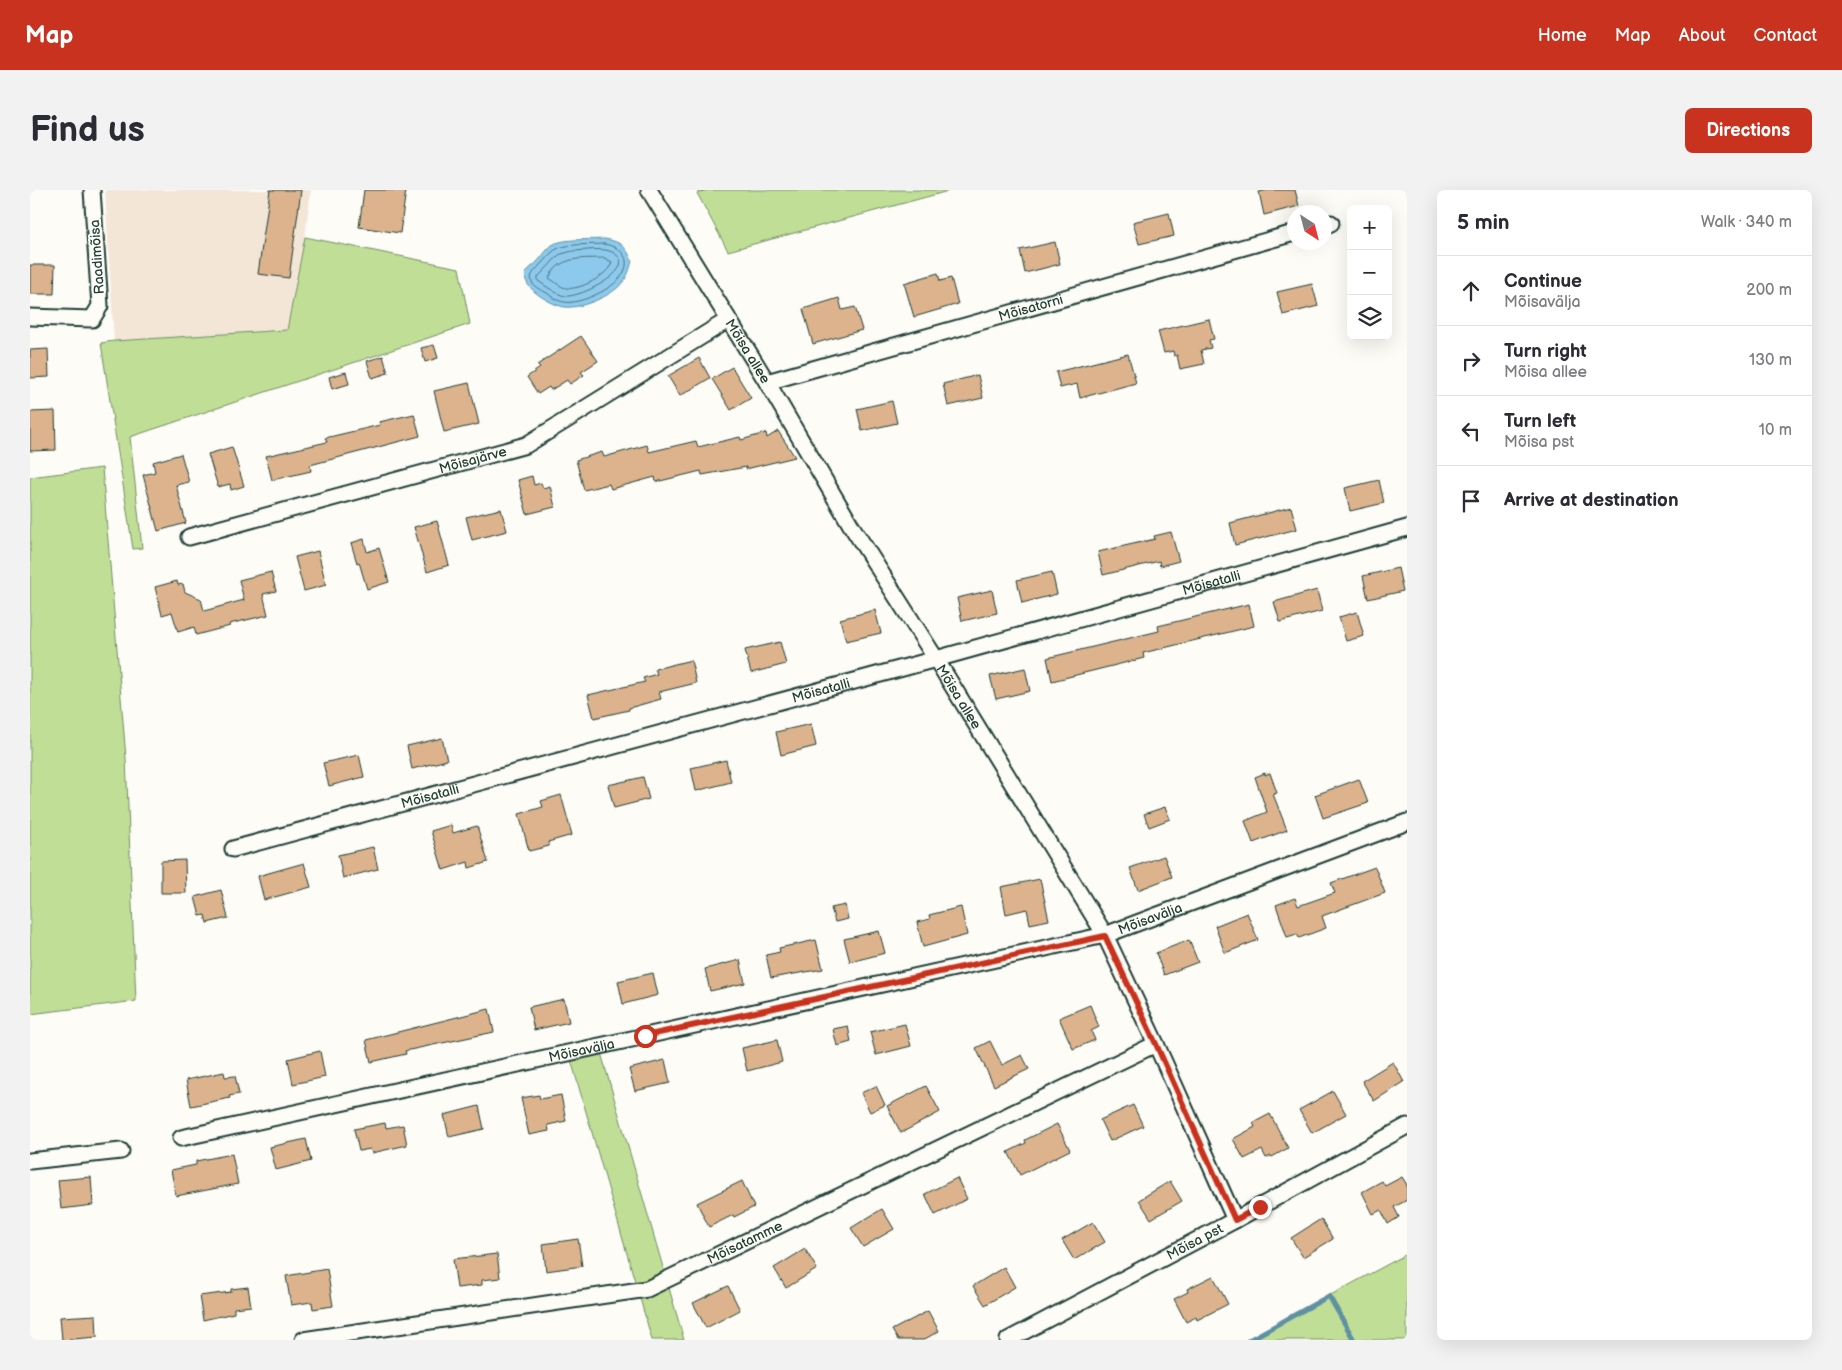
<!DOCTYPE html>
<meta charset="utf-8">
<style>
body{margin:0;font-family:"Balsamiq Sans",sans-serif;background:#f2f2f3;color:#2b2b33}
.controls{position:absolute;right:15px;top:15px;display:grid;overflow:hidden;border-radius:8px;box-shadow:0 5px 20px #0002}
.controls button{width:45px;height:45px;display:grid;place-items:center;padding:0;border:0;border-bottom:1px solid #e1e1e2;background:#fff;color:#2b2b33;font:25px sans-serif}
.compass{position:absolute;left:1257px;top:15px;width:45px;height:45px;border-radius:50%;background:#fff;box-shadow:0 5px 20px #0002;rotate:144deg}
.stop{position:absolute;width:15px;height:15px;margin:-11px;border:4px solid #c8321e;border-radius:50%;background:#fff}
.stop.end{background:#c8321e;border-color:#fff;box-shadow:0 1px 5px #0008}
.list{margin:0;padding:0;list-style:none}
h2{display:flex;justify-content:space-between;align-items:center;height:65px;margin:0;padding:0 20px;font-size:21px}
h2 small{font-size:16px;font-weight:400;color:#7c7c81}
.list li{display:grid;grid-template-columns:32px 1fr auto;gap:15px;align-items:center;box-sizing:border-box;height:70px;padding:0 20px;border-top:1px solid #e1e1e2}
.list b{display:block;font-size:19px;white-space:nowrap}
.list p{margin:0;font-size:16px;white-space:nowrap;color:#7c7c81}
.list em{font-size:16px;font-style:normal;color:#7c7c81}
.icon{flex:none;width:28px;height:28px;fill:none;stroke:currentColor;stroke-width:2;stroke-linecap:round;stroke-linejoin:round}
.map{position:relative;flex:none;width:1377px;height:1150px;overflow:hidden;border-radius:8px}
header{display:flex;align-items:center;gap:30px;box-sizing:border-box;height:70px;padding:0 25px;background:#c8321e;color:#fff}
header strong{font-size:24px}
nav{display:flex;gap:28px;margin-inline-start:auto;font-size:18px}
.intro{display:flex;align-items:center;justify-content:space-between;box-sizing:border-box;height:120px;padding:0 30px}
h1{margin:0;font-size:35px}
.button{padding:12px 22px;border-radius:8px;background:#c8321e;color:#fff;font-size:18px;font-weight:700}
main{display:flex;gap:30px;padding:0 30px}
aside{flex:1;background:#fff;border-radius:8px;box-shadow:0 5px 20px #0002}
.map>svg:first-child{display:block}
.built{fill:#f3e6d7}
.green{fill:#c1de96;stroke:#708e65}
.water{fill:#8cc9ec;stroke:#6091a2}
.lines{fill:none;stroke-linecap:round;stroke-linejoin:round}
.shore{stroke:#4b757e;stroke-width:1}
.stream{stroke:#6091a2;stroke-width:5}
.building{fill:#dcb38d;stroke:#1f3d34}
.street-casing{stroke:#1f3d34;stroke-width:19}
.street{stroke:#fdfcf7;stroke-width:15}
.route{stroke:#c8321e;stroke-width:6}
.labels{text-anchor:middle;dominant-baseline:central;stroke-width:4;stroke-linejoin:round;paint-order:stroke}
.street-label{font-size:14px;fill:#1f3d34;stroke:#fdfcf7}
</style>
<header>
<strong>Map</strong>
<nav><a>Home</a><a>Map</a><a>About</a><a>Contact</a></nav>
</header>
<div class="intro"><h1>Find us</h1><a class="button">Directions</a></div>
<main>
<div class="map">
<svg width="1377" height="1150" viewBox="0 0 1377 1150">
<rect width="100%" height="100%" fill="#fdfcf7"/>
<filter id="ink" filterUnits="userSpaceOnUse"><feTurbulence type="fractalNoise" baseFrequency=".02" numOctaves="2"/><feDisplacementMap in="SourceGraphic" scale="10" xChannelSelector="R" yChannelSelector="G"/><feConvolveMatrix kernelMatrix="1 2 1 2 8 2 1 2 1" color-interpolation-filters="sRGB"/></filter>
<g filter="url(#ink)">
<polygon class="built" points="75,0 281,0 275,47 257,140 84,151"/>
<g class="green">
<polygon points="678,0 922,0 698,61 667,3"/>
<polygon points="275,47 429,78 440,134 100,247 112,358 103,359 71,153 84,151 257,140"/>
<polygon points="72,278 96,568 106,811 0,824 0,287"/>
<polygon points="569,856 654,1150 622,1150 539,863"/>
<polygon points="1377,1064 1377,1150 1217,1150"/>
</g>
<path class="water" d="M575,49c16,3 21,7 27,22 -2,7 -4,15 -9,21 -9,13 -42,27 -58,25 -11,-1 -45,-19 -39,-34 2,-4 8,-8 11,-11 5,-5 9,-12 15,-17 10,-7 40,-5 53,-6z"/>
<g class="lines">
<g class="shore">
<path d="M574,54c20,3 30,18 15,35 -9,11 -41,26 -55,23 -7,-1 -12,-5 -17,-9 -5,-3 -13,-5 -15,-11 -3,-7 3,-11 7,-16 5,-5 10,-12 16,-16 10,-7 37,-5 49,-6z"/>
<path d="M543,61c11,0 29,-4 39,1 31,15 -31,46 -47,44 -9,-2 -19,-10 -27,-15v-4l21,-22z"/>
<path d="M574,68l8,4c-3,13 -33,29 -46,26 -6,-1 -12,-7 -17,-10 11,-23 34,-19 55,-20z"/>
</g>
<polyline class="stream" points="1219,1150 1299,1106 1324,1150"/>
</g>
<g class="building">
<polygon points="240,0 271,0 259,88 228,84"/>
<polygon points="334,0 376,0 370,43 329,37"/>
<polygon points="1238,0 1265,0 1269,16 1234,25 1229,2"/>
<polygon points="1139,23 1144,46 1109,54 1103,32"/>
<polygon points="1025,52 1030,74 995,83 990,60"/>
<polygon points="0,75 25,75 24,104 0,104"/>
<polygon points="908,83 910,91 921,88 928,114 884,127 874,93"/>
<polygon points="1282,94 1288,116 1253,125 1247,102"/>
<polygon points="809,108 812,120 825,117 832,140 783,154 773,119"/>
<polygon points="1179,129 1184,149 1179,150 1181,158 1171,160 1174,174 1150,179 1147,165 1144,166 1143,161 1134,163 1128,141"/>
<polygon points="551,146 568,171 551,182 554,185 540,194 537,190 521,200 519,197 508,204 497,187 510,178 507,175"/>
<polygon points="404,155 408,168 395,172 391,158"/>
<polygon points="18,159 19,187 0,188 0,160"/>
<polygon points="1098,164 1106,193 1050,208 1047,194 1030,198 1026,182"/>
<polygon points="353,166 358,183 342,188 337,171"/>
<polygon points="669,168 680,188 650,206 638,186"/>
<polygon points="702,177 721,208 701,220 682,189"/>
<polygon points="316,182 319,194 302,199 299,187"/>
<polygon points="948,185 953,208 918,216 913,194"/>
<polygon points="439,193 449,234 414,242 404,201"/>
<polygon points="862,211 867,233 832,241 827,219"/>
<polygon points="25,221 26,260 0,261 0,222"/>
<polygon points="384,224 390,246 280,275 281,281 242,290 236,266 297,252 295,248 350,235 349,232"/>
<polygon points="748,241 765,267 716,279 716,277 672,285 671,281 626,292 625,287 581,299 579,294 554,300 546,270 572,262 574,267 617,255 619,262 666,251 668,257 710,247 711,250 736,243 737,248"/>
<polygon points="202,257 214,296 201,300 200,294 188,297 178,264"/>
<polygon points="151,264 159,292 146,295 156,333 128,341 113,285 125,282 123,272"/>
<polygon points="502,286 504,295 511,293 513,298 520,296 525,317 497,324 488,290"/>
<polygon points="1349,290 1354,313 1320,321 1315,298"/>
<polygon points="1261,317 1267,339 1205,355 1200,333"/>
<polygon points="471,319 477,341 442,350 436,327"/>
<polygon points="407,331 419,375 397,382 384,337"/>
<polygon points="1141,342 1149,371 1130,376 1129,371 1073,385 1068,362 1125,349 1124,346"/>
<polygon points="334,349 337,362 349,358 359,392 337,399 329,372 327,373 321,353"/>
<polygon points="288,361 296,395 274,401 265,367"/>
<polygon points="1368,378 1373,401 1338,409 1333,386"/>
<polygon points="241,382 246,401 233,404 238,425 199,434 200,436 166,445 164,437 148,442 142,422 132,425 125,397 147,391 148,395 153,394 155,402 171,409 174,421 214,410 209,390"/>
<polygon points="1022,382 1027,404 992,413 987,390"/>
<polygon points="962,400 967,423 932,431 927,408"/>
<polygon points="1287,400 1292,421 1250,432 1244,412"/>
<polygon points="1219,414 1224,436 1113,463 1114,468 1022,491 1017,468 1129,441 1128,436"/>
<polygon points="845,420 851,443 816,451 810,429"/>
<polygon points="1327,422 1334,446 1316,451 1309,427"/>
<polygon points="750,452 756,474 721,483 715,460"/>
<polygon points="661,470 666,493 629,502 631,509 599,518 599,520 564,528 558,505 615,492 613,488 627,484 625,479"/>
<polygon points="995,478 1000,501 966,509 960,486"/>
<polygon points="781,534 786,556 751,565 746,542"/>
<polygon points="412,548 417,570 382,579 377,556"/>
<polygon points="329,565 334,587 299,596 293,573"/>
<polygon points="696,570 701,592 666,601 661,578"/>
<polygon points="1235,583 1235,585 1240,583 1247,603 1243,604 1257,640 1223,653 1215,631 1237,622 1225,587"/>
<polygon points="613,587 619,609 584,618 578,595"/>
<polygon points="1329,589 1338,613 1293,628 1285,605"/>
<polygon points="531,605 542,645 518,652 519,656 499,661 489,624 513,617 511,611"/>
<polygon points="1135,617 1140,629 1119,637 1114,624"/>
<polygon points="421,635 423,643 447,636 458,672 439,678 438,672 413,680 401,641"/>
<polygon points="343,657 348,679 313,688 308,665"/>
<polygon points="1134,666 1142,687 1108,700 1100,678"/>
<polygon points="155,670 156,703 131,703 131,671"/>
<polygon points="274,673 281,697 234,710 228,686"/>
<polygon points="1345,677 1355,703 1292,726 1296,738 1269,748 1267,744 1257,747 1246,715 1265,708 1268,716 1305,703 1301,693"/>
<polygon points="1010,689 1019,730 1000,734 997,719 976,724 971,697"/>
<polygon points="191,700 198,728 177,733 175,725 170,726 165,707"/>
<polygon points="815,715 818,729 805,732 801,718"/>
<polygon points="931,717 937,745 893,757 887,732 900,729 899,725"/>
<polygon points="1217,723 1228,750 1195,763 1185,736"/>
<polygon points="849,741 855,763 820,772 814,749"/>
<polygon points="786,750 793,779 741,788 736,765 750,762 749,758"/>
<polygon points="1159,750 1168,772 1134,785 1126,763"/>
<polygon points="710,770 715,793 680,801 675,779"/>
<polygon points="623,783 628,805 593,814 588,791"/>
<polygon points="534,809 539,832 504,840 499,817"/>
<polygon points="1060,815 1069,837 1061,841 1065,850 1043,859 1029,828"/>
<polygon points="459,819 464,842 389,858 375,861 376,864 341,872 336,850"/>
<polygon points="875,834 881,856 846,865 840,842"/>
<polygon points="818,836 821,852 807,856 803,839"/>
<polygon points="747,850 752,872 717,881 712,858"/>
<polygon points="960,851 972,875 992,865 999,879 964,896 946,858"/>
<polygon points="290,861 295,887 263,894 258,869"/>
<polygon points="635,870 640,893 605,901 599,879"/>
<polygon points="1363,872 1374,892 1344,911 1332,891"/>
<polygon points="194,882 195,887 205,886 209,904 199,906 200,908 161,916 156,890"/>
<polygon points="846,896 855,915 840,922 831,903"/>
<polygon points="896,896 910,922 871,943 857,916"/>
<polygon points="1303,901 1316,924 1282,943 1269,920"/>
<polygon points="509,905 510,909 531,905 536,931 518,935 519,941 499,945 491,908"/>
<polygon points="1103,915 1113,936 1080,951 1070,930"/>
<polygon points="449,916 454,939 419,947 414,925"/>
<polygon points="1240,924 1258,958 1242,967 1241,966 1236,968 1232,960 1214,969 1203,949 1225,937 1223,933"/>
<polygon points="355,933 356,938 373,935 377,955 342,963 340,959 329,961 324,939"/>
<polygon points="1027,934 1040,960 990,985 978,962 996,953 995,950"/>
<polygon points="276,949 281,971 246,980 240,957"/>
<polygon points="202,964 208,994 146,1006 141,980 166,975 166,971"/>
<polygon points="61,987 63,1015 31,1019 28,990"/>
<polygon points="1372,987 1377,995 1377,1010 1364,1017 1369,1027 1358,1034 1351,1020 1343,1024 1332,1002 1352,991 1355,996"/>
<polygon points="927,988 937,1009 905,1025 895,1004"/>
<polygon points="712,991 724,1017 704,1027 703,1025 679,1037 667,1013"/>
<polygon points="1140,991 1152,1011 1121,1029 1109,1010"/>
<polygon points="852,1019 864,1039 833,1057 821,1038"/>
<polygon points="1291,1029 1303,1049 1273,1067 1261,1048"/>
<polygon points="1063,1032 1075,1052 1044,1070 1032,1050"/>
<polygon points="548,1049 552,1076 516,1081 513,1054"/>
<polygon points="775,1059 787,1079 756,1098 744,1078"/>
<polygon points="467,1064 470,1088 452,1090 452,1095 427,1098 423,1069"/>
<polygon points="974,1077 985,1097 955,1115 943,1096"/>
<polygon points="297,1079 303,1116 283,1119 282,1112 261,1115 256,1086"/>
<polygon points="1183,1086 1198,1114 1167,1130 1166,1127 1156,1132 1144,1109 1158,1102 1157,1099"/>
<polygon points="698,1096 710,1120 676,1138 663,1113"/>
<polygon points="218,1097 221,1116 204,1118 204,1123 173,1130 169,1106 201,1102 201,1099"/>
<polygon points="898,1121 909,1141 893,1150 868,1150 862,1140"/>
<polygon points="66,1125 67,1147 32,1150 30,1127"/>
</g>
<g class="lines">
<defs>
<g id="street">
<path id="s1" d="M619,0l118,192 85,145 84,132 169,276 51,109 79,176"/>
<polyline points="1294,35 1301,33"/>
<polyline points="0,127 62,129 70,116 62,0"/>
<path id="s2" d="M737,192l527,-149"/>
<path id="s3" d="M159,347l337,-92 202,-125"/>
<path id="s4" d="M203,659l703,-190 471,-131"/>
<path id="s5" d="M151,948l924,-203 302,-113"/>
<polyline points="0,971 91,961"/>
<path id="s6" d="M273,1150l344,-51 509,-245"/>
<path id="s7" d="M978,1150l227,-120 172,-94"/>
</g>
</defs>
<use href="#street" class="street-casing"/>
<use href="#street" class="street"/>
</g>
</g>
<g class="lines" filter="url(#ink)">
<polyline class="route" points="615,846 1075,746 1126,854 1205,1030 1230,1017"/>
</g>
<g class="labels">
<g class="street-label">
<text transform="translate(67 67) rotate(-94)">Raadimõisa</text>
<text stroke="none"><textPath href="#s2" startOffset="274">Mõisatorni</textPath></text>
<text stroke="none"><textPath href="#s1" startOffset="189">Mõisa allee</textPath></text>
<text stroke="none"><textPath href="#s3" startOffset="294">Mõisajärve</textPath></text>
<text stroke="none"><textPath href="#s4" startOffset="1014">Mõisatalli</textPath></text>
<text stroke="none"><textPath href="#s4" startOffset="609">Mõisatalli</textPath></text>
<text stroke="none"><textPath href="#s1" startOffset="594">Mõisa allee</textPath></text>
<text stroke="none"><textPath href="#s4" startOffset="204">Mõisatalli</textPath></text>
<text stroke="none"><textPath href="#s5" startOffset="994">Mõisavälja</textPath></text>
<text stroke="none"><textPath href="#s5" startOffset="410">Mõisavälja</textPath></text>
<text stroke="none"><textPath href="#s6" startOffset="456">Mõisatamme</textPath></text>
<text stroke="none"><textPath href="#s7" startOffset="211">Mõisa pst</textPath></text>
</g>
</g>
</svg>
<div class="controls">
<button>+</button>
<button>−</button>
<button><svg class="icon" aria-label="layers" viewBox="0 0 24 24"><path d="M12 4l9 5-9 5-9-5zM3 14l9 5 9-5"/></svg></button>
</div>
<svg class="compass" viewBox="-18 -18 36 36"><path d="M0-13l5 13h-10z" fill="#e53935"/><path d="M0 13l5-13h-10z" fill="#7c7c81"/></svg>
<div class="stop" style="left:615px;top:846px"></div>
<div class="stop end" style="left:1230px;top:1017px"></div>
</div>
<aside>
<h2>5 min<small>Walk · 340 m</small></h2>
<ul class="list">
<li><svg class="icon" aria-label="ahead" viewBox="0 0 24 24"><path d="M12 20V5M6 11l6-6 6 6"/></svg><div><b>Continue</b><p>Mõisavälja</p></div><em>200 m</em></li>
<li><svg class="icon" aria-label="right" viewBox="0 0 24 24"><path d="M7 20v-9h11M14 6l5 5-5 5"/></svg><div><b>Turn right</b><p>Mõisa allee</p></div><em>130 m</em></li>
<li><svg class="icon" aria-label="left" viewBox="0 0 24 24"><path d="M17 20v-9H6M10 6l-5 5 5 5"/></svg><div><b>Turn left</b><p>Mõisa pst</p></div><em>10 m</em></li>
<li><svg class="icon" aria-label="arrive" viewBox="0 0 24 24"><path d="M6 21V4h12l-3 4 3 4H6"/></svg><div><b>Arrive at destination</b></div></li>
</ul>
</aside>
</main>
